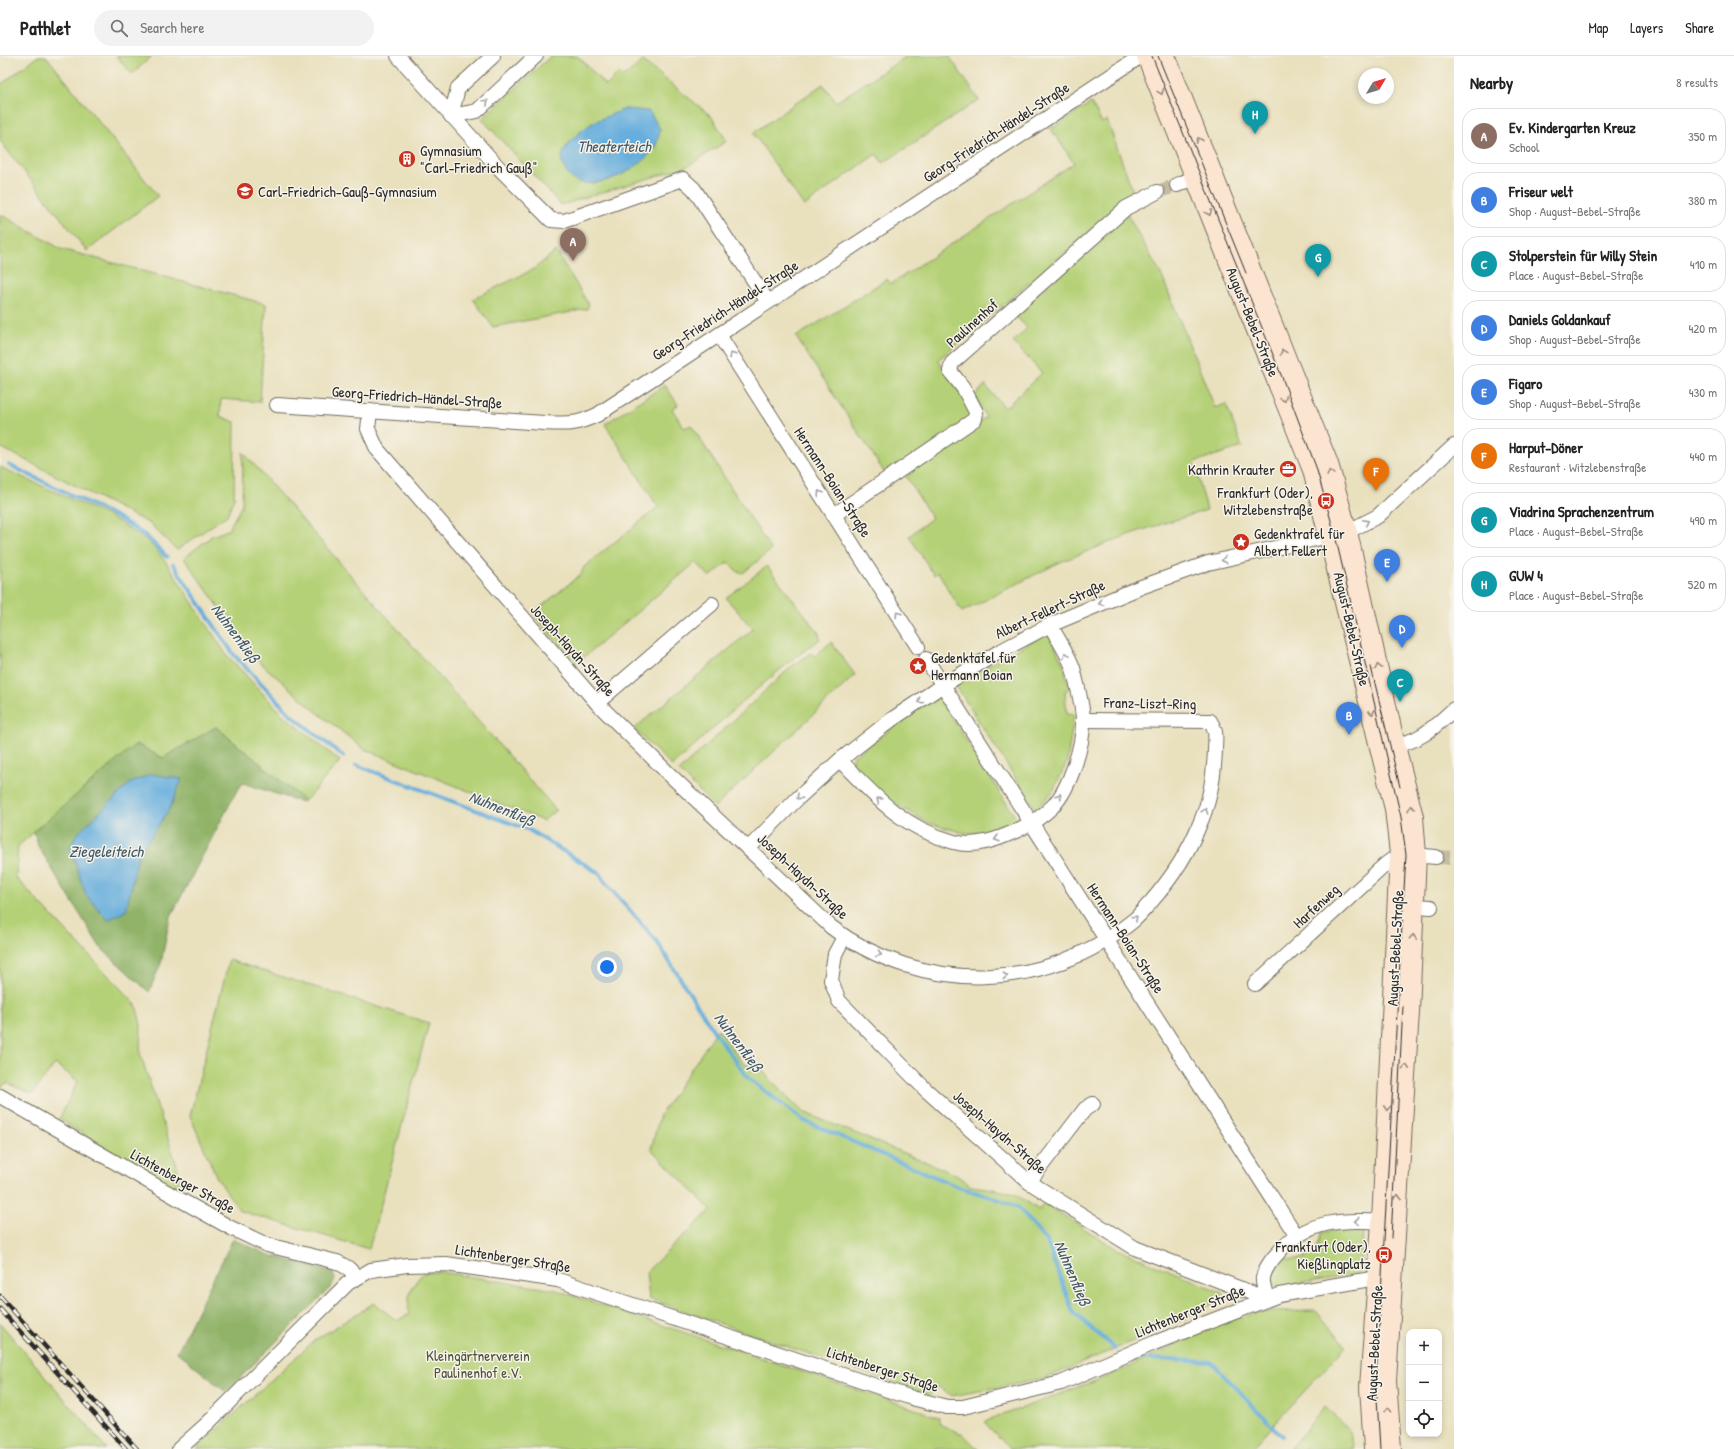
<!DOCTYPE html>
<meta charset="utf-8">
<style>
body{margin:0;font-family:"Patrick Hand",sans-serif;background:#f2f2f2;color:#222}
.controls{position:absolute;right:12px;bottom:12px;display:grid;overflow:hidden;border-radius:8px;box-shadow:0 2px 6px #0003}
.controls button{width:36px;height:36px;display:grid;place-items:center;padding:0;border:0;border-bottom:1px solid #e0e0e0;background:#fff;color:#222;font:20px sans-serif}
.compass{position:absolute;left:1358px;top:12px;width:36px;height:36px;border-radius:50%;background:#fff;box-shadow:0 2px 6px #0003;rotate:52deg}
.you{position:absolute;left:607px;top:911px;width:14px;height:14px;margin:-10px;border:3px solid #fff;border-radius:50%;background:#1a73e8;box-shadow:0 0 0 6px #1a73e833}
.badge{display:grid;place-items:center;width:26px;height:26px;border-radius:50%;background:#c8321e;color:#fff;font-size:13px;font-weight:700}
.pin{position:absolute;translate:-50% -33px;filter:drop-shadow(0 1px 2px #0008)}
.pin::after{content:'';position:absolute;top:21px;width:14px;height:12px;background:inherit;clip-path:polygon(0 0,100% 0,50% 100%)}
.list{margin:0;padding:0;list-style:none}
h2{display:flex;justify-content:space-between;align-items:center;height:52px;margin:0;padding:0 16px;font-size:17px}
h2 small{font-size:13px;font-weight:400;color:#767676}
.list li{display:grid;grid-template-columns:26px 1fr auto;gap:12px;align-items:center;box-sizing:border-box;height:56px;margin:0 8px 8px;padding:0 8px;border:1px solid #e0e0e0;border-radius:16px}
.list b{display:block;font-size:15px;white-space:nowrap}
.list p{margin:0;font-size:13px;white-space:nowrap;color:#767676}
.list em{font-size:13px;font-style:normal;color:#767676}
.icon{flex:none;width:22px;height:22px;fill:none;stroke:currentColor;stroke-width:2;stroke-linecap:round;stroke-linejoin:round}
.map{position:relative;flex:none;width:1454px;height:1393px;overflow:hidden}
header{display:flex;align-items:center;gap:24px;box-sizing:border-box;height:56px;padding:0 20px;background:#fff;border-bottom:1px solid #e0e0e0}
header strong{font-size:19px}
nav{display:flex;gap:22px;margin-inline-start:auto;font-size:14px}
.search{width:280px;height:36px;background:#f2f2f2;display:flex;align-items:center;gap:10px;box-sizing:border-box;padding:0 14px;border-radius:22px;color:#767676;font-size:15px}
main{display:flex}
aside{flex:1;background:#fff}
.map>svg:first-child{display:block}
.green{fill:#b5d177;stroke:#707e51}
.forest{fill:#90b368;stroke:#5e6f4a}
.water{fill:#66aedd;stroke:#486c84}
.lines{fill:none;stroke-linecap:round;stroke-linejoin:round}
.stream{stroke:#66aedd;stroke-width:4}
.street-tunnel{stroke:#c3bca0;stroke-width:14;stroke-dasharray:14 7;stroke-linecap:butt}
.street-casing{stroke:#6e6a5e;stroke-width:16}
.secondary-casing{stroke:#6e6a5e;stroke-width:22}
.street{stroke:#fff;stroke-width:14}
.secondary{stroke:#fce5d0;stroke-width:20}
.tram{stroke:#2b2b2b;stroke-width:1}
.rail-casing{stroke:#2b2b2b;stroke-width:4.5}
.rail{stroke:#f7f3e8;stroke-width:3;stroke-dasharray:9;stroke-linecap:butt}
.oneway{stroke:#94887e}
.oneway2{stroke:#a0a0a0}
.labels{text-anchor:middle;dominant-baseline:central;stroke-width:3;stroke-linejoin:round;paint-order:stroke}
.street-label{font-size:15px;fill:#2b2b2b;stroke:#f7f3e8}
.poi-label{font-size:15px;fill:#2b2b2b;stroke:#f7f3e8;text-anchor:start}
.park-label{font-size:15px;fill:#4e543e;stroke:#f7f3e8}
.water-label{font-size:16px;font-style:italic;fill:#405969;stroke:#f7f3e8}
</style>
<header>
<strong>Pathlet</strong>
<div class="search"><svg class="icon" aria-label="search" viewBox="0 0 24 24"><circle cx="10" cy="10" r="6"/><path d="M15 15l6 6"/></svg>Search here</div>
<nav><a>Map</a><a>Layers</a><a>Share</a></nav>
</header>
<main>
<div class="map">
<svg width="1454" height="1393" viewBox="0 0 1454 1393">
<rect width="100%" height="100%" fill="#f7f3e8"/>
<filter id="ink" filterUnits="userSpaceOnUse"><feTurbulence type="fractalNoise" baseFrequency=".025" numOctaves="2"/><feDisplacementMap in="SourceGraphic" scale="8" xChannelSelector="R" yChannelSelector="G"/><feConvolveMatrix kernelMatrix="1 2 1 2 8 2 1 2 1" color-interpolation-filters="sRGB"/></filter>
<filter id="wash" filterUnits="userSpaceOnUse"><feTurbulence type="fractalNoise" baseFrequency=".012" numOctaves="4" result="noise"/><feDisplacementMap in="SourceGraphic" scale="16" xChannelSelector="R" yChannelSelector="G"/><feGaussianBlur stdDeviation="0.9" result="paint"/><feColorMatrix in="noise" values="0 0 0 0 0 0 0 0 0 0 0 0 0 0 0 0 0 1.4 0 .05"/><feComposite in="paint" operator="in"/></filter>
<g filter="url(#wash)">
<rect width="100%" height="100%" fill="#e9e0bd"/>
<g class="green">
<polygon points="38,0 46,0 158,140 87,195 0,85 0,29"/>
<polygon points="116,0 152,0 132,18"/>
<polygon points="551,0 578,0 606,30 619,17 623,21 643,5 711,60 727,85 686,111 561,149 482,63"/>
<polygon points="907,0 949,0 979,44 883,107 876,98 804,150 753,77 823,28 836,46"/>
<polygon points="1091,47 1102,67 1107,64 1134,138 938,304 973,354 971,362 886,419 796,281 887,223 891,228 1074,107 1051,73"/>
<polygon points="0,158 61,193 266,248 260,346 221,343 220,360 235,366 234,442 227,459 177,494 150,468 0,391"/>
<polygon points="1127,158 1161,218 1215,352 1226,348 1242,391 1194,406 1207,454 1133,477 1058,507 962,556 938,516 934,519 909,480 932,462 904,417 986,361 975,340 985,329 1005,352 1042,317 1013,286 1027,272 1015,259"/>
<polygon points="556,195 589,249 587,253 493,271 473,243 534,213"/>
<polygon points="665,329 678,349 672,353 684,372 691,369 771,494 743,517 737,515 728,506 710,521 696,506 576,608 536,562 537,554 581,518 584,511 658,451 605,368"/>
<polygon points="243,396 556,754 543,765 364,693 312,652 256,603 184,502 212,480 228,474 242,449"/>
<polygon points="0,411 111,461 148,485 164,503 226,598 282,658 340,705 305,745 216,671 163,702 136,688 18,790 16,822 136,949 141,969 140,997 176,1107 181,1131 175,1135 59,1063 78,1025 55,1008 32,1038 7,1027 0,1032"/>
<path d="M767,510l52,67 1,6c-53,38 -100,83 -148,127l-38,-37 119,-100 -27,-31z"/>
<polygon points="1049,578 1063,608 1070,632 1065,635 1067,658 1074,659 1067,706 1053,735 1036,754 956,630 960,625 1042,580"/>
<polygon points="831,586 855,619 715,751 679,715 791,611 811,597 815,600"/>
<polygon points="938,640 1018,765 1005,773 987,776 964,777 928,767 893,747 851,706 854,700 935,641"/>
<polygon points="229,904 429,967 369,1193 240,1155 217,1122 190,1060"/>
<polygon points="718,973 745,1010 755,1004 767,1020 803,1056 955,1118 971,1130 994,1133 1015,1138 1039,1154 1044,1147 1115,1192 1221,1236 1226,1243 1193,1255 1187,1262 1044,1323 952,1340 939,1331 929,1339 649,1243 646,1216 711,1154 651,1093 660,1059"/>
<path d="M1341,1173l18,1 4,2 -2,39 -3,3 -79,13 -5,-2 -3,-8 13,-19c21,4 34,-3 37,-25z"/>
<path d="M441,1216l115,18 383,127 2,8 22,9 15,15h-780l-1,-1 118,-108 59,-37 23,18 12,-7c-2,-19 1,-26 14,-41z"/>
<polygon points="1316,1255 1346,1290 1251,1393 1010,1393 984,1366 1106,1321 1227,1265 1259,1256"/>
<polygon points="0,1267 107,1393 0,1393"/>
<polygon points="1325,1351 1348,1372 1353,1393 1289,1393"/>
</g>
<g class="forest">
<polygon points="216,671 305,745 301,746 243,727 235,738 170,862 161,907 149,936 100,891 38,790 34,775 136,688 163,702"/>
<polygon points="233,1183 269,1199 332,1216 335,1223 331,1231 226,1336 177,1296"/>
</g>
<g class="water">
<path d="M625,53l24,2 11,18c-1,5 -2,13 -5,18 -12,20 -52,42 -76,35 -8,-3 -11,-7 -15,-14 -10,-15 14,-36 27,-44 10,-6 22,-10 34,-15z"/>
<polygon points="151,718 182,723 170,752 138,800 126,855 108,864 86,839 70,792 76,779 130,727"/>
</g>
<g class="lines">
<g class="stream">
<polyline points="9,409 117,461 146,480 167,501"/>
<polyline points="173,508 234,599 290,658 343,700"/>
<polyline points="356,709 529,774 599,817 604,825 655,883 715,977 748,1022 804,1065 961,1132 992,1141 1018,1151 1047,1186 1073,1256 1115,1293"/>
<path d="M1135,1302l76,4c25,24 46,50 71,74"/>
</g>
</g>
</g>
<g filter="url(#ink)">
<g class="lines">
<g class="street-tunnel">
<polyline points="1157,136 1177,129"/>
<polyline points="1436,801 1454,802"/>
</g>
<defs>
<g id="street">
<polyline points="398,0 499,112 551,164 564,165 683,123 694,133 768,246"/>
<polyline points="451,60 477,55 536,0"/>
<polyline points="451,60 458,32 493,0"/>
<polyline points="1177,129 1204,118"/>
<polyline points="719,279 918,591"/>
<path d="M277,349l267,18c24,1 31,2 53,-8l76,-50 468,-309"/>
<path d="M370,355l-2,18 9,20 220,254 73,72 161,152c91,68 215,66 303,-7 6,-5 11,-12 16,-17 22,-25 39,-51 51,-82 10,-23 13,-46 14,-71 0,-5 1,-13 0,-18 -1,-4 -3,-8 -5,-11l-127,-1"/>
<polyline points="834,459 975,363 976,356 964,333 950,315 952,307 1126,152 1157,136"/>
<polyline points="926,603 1296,1179"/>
<polyline points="597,647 712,548"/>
<path d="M1387,692c33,-7 42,-16 67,-39"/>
<path d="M840,704c35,37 63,68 114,82 22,6 45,-3 64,-12 13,-6 25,-14 35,-24 17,-18 31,-62 30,-87 -1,-17 -6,-35 -10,-51 -5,-14 -15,-29 -23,-43"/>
<polyline points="748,793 798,742 840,704 891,664 943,629 999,596 1050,569 1141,531 1208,507 1347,476 1378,460 1454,390"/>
<polyline points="1414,850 1431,851"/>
<polyline points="844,881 835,898 831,924 839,945 926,1034 1029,1126 1135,1192 1267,1243"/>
<polyline points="1255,928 1386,808 1400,798 1436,801"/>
<polyline points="0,1040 179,1143 231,1172 267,1189 337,1206 348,1212 357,1221"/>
<polyline points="1029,1126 1085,1053 1093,1048"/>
<path d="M1267,1243c-1,-6 -5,-15 -4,-21 1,-8 9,-19 14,-24 31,-37 70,-34 114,-32"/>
<polyline points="179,1393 208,1367 348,1227 371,1214 407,1209 446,1208 558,1224 912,1342 947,1351 963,1351 1061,1327 1154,1287 1279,1239 1377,1222 1386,1222"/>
</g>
<g id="secondary">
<polyline points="1147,0 1313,414 1395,753 1400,798 1382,1166 1370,1331 1374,1393"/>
<polyline points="1165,0 1328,408 1347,476 1395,690 1413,761 1416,799 1409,955 1386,1324 1391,1393"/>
</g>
</defs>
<use href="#street" class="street-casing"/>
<use href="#secondary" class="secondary-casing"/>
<use href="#street" class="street"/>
<use href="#secondary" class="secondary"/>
<g class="tram">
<polyline points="1152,0 1280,316 1316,411 1335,479 1401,761 1406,799 1376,1325 1380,1393"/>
<polyline points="1158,0 1246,217"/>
<polyline points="1371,611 1400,731"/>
<polyline points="1391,1182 1403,950"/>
</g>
<defs>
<g id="rail">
<polyline points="0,1240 137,1393"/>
<polyline points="0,1253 126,1393"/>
</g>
</defs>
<use href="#rail" class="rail-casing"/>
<use href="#rail" class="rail"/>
</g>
<defs><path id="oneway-chevron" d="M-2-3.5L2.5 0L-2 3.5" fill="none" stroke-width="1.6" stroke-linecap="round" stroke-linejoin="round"/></defs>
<g class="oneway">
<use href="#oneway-chevron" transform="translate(1161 36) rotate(69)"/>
<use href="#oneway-chevron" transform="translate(1199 84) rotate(-112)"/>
<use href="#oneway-chevron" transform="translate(1209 157) rotate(68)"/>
<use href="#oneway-chevron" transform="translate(1283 296) rotate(-111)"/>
<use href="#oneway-chevron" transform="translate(1284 343) rotate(68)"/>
<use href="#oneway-chevron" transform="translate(1330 417) rotate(-106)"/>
<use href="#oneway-chevron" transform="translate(1378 611) rotate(-103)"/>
<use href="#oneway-chevron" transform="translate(1372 656) rotate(77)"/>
<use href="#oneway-chevron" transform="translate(1411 752) rotate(-104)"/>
<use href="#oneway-chevron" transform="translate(1413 881) rotate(-87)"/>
<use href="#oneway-chevron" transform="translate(1406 1011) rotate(-86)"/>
<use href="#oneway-chevron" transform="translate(1387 1052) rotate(93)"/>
<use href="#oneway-chevron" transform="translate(1398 1141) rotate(-87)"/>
<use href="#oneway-chevron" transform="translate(1388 1354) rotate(-93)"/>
</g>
<g class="oneway2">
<use href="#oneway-chevron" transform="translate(486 46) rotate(-43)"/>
<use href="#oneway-chevron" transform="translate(732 299) rotate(-123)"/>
<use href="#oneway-chevron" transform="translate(820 437) rotate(-123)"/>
<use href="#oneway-chevron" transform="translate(1366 466) rotate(-27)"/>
<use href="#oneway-chevron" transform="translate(1224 504) rotate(166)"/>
<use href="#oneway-chevron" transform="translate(1101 547) rotate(157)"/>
<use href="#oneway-chevron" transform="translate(898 558) rotate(-123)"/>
<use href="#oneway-chevron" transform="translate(1066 599) rotate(-118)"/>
<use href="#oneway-chevron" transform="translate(920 645) rotate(146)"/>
<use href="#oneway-chevron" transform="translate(1059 740) rotate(-58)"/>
<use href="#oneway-chevron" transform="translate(799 741) rotate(137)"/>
<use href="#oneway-chevron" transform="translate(879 744) rotate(-140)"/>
<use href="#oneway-chevron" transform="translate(1205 755) rotate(-72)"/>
<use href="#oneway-chevron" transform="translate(997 783) rotate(163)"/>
<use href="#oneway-chevron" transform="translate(1135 862) rotate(-43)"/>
<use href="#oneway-chevron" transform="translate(879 898) rotate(23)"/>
<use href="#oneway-chevron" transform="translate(1005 920) rotate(-5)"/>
<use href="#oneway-chevron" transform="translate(1357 1165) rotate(179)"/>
</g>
</g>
<defs>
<symbol id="building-disc" viewBox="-11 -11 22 22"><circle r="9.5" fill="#c8321e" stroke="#f7f3e8"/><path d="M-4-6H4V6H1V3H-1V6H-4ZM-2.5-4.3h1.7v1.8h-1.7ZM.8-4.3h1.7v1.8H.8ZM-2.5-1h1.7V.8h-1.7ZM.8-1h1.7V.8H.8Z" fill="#fff"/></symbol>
<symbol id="school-disc" viewBox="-11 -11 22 22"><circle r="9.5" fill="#c8321e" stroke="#f7f3e8"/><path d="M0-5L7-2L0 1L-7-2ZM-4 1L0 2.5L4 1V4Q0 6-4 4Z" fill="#fff"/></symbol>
<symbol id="office-disc" viewBox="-11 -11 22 22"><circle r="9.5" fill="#c8321e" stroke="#f7f3e8"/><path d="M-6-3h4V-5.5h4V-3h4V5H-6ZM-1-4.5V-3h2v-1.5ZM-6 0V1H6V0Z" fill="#fff"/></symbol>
<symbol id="bus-disc" viewBox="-11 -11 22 22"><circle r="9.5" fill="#c8321e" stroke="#f7f3e8"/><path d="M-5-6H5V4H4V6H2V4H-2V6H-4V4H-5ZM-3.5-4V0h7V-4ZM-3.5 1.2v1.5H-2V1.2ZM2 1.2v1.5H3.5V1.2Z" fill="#fff"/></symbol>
<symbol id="sight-disc" viewBox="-11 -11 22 22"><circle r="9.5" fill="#c8321e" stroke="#f7f3e8"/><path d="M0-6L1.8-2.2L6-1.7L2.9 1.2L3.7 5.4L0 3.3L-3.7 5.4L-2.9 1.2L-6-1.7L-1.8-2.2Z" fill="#fff"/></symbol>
</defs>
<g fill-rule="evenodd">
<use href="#building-disc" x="397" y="93" width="20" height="20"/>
<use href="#school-disc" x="235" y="125" width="20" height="20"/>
<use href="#office-disc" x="1278" y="403" width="20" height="20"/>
<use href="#bus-disc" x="1316" y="435" width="20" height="20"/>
<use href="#sight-disc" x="1231" y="476" width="20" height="20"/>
<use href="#sight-disc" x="908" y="600" width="20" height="20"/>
<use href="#bus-disc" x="1374" y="1189" width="20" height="20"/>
</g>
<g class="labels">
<g class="street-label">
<text transform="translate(996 76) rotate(-33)">Georg-Friedrich-Händel-Straße</text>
<text transform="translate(725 254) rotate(-33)">Georg-Friedrich-Händel-Straße</text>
<text transform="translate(1253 266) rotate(68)">August-Bebel-Straße</text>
<text transform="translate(972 267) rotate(-42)">Paulinenhof</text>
<text transform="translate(417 341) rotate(4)">Georg-Friedrich-Händel-Straße</text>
<text transform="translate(833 426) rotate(57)">Hermann-Boian-Straße</text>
<text transform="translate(1050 553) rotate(-25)">Albert-Fellert-Straße</text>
<text transform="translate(1352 573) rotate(77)">August-Bebel-Straße</text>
<text transform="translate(573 594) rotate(48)">Joseph-Haydn-Straße</text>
<text transform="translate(1150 647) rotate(1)">Franz-Liszt-Ring</text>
<text transform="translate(803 820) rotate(43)">Joseph-Haydn-Straße</text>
<text transform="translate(1316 850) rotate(-43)">Harfenweg</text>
<text transform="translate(1126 882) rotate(57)">Hermann-Boian-Straße</text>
<text transform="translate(1395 892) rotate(-87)">August-Bebel-Straße</text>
<text transform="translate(1000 1076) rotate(41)">Joseph-Haydn-Straße</text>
<text transform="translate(183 1125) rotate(29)">Lichtenberger Straße</text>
<text transform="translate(513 1202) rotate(9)">Lichtenberger Straße</text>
<text transform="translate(1190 1255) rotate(-22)">Lichtenberger Straße</text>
<text transform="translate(1374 1287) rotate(-87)">August-Bebel-Straße</text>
<text transform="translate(883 1313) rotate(18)">Lichtenberger Straße</text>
</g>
<g class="poi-label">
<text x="420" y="94">Gymnasium<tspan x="420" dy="17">"Carl-Friedrich Gauß"</tspan></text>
<text x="258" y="135">Carl-Friedrich-Gauß-Gymnasium</text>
<text x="1275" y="413" text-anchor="end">Kathrin Krauter</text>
<text x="1313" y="436" text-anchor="end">Frankfurt (Oder),<tspan x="1313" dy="17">Witzlebenstraße</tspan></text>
<text x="1254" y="477">Gedenktrafel für<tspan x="1254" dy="17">Albert Fellert</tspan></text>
<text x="931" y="601">Gedenktafel für<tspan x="931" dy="17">Hermann Boian</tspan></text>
<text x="1371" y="1190" text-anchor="end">Frankfurt (Oder),<tspan x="1371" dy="17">Kießlingplatz</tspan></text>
</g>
<g class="park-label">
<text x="478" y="1299">Kleingärtnerverein<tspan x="478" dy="17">Paulinenhof e.V.</tspan></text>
</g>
<g class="water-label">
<text x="614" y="90">Theaterteich</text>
<text transform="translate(236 577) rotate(53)">Nuhnenfließ</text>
<text transform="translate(502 752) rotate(22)">Nuhnenfließ</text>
<text x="106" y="795">Ziegeleiteich</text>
<text transform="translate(739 986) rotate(53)">Nuhnenfließ</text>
<text transform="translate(1073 1217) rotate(67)">Nuhnenfließ</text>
</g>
</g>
</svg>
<div class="controls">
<button>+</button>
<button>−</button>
<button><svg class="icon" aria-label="locate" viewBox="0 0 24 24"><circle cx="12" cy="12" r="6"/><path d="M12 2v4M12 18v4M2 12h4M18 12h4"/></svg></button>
</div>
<svg class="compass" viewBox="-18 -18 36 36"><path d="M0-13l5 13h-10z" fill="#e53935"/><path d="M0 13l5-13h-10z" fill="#767676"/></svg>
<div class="you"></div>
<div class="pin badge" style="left:573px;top:205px;background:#8d6e63">A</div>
<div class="pin badge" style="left:1349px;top:679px;background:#3f7fe0">B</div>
<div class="pin badge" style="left:1400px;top:646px;background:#0f9aa8">C</div>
<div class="pin badge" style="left:1402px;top:592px;background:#3f7fe0">D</div>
<div class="pin badge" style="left:1387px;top:526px;background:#3f7fe0">E</div>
<div class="pin badge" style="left:1376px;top:435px;background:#e8710a">F</div>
<div class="pin badge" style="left:1318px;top:221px;background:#0f9aa8">G</div>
<div class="pin badge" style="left:1255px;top:78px;background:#0f9aa8">H</div>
</div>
<aside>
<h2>Nearby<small>8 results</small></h2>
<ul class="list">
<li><span class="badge" style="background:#8d6e63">A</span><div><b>Ev. Kindergarten Kreuz</b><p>School</p></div><em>350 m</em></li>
<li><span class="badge" style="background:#3f7fe0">B</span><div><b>Friseur welt</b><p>Shop · August-Bebel-Straße</p></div><em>380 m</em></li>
<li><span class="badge" style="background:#0f9aa8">C</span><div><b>Stolperstein für Willy Stein</b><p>Place · August-Bebel-Straße</p></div><em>410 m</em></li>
<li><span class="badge" style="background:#3f7fe0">D</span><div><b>Daniels Goldankauf</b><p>Shop · August-Bebel-Straße</p></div><em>420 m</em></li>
<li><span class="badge" style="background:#3f7fe0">E</span><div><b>Figaro</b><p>Shop · August-Bebel-Straße</p></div><em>430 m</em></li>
<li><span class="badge" style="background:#e8710a">F</span><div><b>Harput-Döner</b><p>Restaurant · Witzlebenstraße</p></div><em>440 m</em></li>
<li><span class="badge" style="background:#0f9aa8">G</span><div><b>Viadrina Sprachenzentrum</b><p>Place · August-Bebel-Straße</p></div><em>490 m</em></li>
<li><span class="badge" style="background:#0f9aa8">H</span><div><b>GUW 4</b><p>Place · August-Bebel-Straße</p></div><em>520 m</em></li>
</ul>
</aside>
</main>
